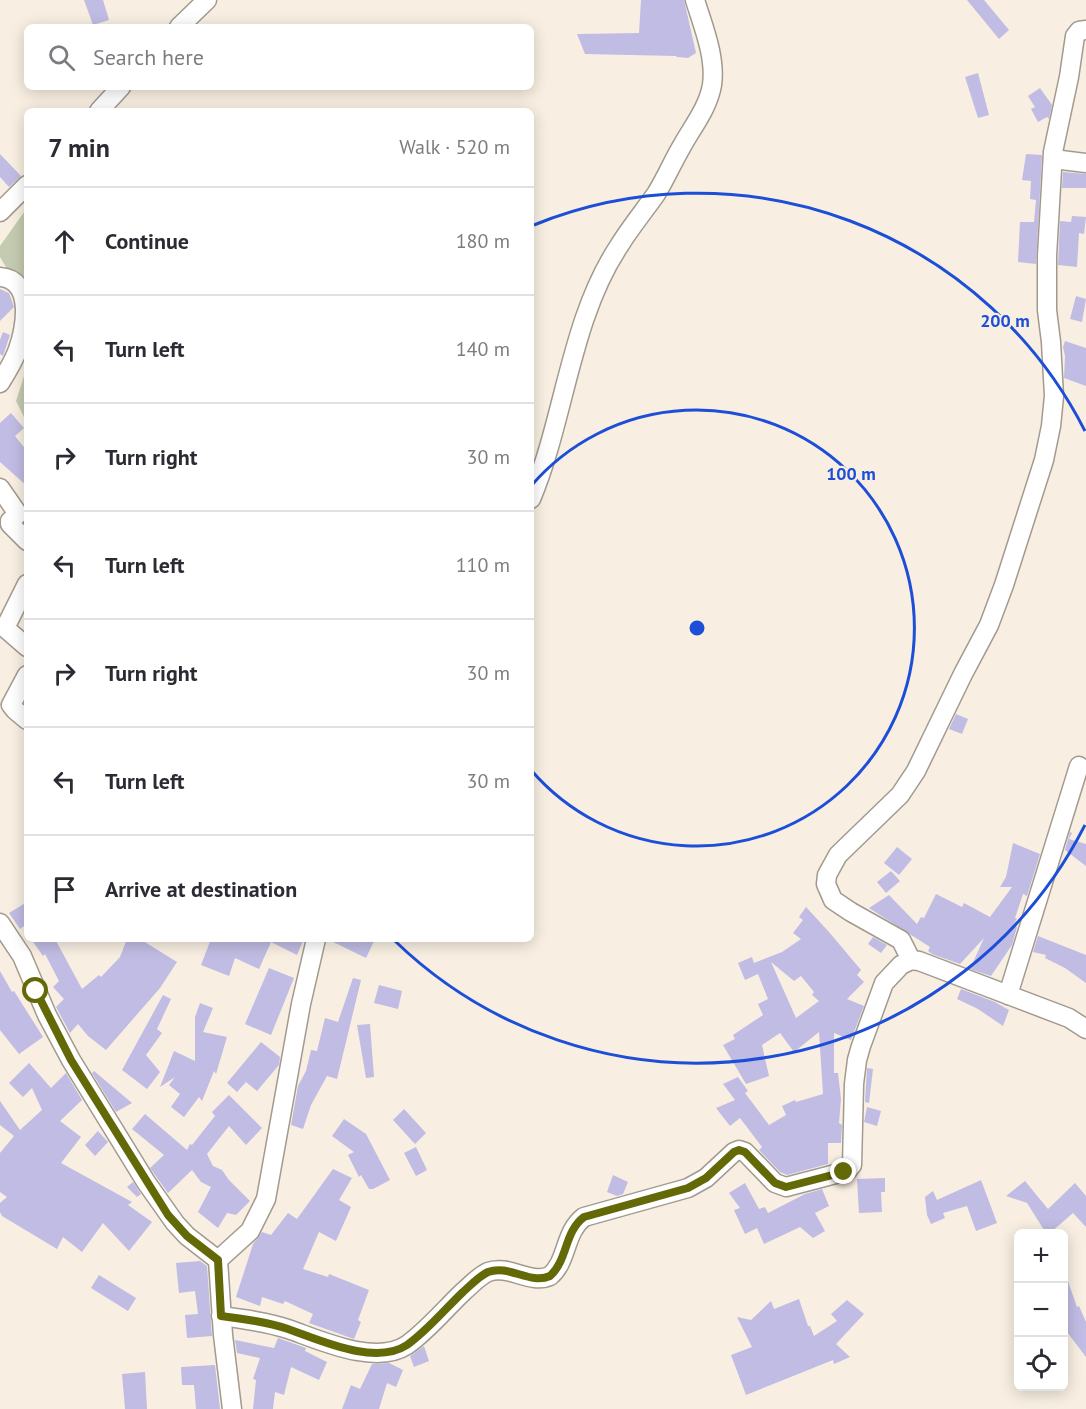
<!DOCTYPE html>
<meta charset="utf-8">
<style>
body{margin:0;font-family:"PT Sans",sans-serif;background:#f2f2f3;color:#2b2b33}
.controls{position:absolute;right:18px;bottom:18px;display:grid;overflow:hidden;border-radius:9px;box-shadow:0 3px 15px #0003}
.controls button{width:54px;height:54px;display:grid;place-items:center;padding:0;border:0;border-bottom:2px solid #e1e1e2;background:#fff;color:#2b2b33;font:30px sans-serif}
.stop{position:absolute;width:18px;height:18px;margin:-14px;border:4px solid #646908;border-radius:50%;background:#fff}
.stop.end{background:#646908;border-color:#fff;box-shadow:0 2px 6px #0008}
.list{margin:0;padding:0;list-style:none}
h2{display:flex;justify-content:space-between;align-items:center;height:78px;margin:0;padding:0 24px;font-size:26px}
h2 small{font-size:20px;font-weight:400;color:#7c7c81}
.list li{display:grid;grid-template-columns:39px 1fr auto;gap:18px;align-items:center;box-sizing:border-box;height:108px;padding:0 24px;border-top:2px solid #e1e1e2}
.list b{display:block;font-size:22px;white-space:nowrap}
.list em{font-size:20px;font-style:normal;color:#7c7c81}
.icon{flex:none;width:33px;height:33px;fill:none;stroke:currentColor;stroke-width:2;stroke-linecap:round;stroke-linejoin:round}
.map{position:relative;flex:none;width:1086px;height:1409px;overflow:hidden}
.search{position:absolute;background:#fff;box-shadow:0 3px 15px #0003;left:24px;top:24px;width:510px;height:66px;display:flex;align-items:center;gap:15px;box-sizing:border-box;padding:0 21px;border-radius:9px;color:#7c7c81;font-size:22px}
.panel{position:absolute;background:#fff;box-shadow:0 3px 15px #0003;left:24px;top:108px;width:510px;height:834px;border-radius:9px}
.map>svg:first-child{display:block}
.green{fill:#c5cbb1}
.building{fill:#c0bce3;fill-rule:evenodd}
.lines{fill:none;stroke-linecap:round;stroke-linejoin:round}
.minor-casing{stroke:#a29a8e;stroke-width:21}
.minor{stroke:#fff;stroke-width:18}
.route{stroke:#646908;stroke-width:8}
.ring{fill:none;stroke:#1d4ed8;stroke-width:3}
.centre{fill:#1d4ed8;stroke:#f8efe2;stroke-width:3}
.ring-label{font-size:18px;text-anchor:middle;font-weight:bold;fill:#1d4ed8;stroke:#f8efe2;stroke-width:4.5;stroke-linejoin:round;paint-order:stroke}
</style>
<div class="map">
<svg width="1086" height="1409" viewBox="0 0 1086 1409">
<rect width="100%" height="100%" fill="#f8efe2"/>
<g class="green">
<polygon points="27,208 27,303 0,257 0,246"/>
<polygon points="27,367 27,423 16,401"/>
</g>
<g class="building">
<polygon points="84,0 103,0 109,20 93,25"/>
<polygon points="641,0 684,0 696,53 688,58 677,57 676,56 585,54 577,34 639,33"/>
<polygon points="967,0 984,0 1009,30 999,39"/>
<polygon points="978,73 989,115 978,118 965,77"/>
<polygon points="1040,88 1052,105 1049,119 1047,117 1038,122 1031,109 1035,107 1028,96"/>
<polygon points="0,154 21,176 9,187 0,177"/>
<polygon points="1026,154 1042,155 1036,264 1018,262 1020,222 1034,222 1036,200 1030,199 1031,181 1022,180"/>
<polygon points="1063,172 1086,174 1086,188 1062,188"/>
<polygon points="1072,216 1086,217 1084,234 1079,233 1077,267 1058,265 1060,221 1071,222"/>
<polygon points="0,289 9,293 14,307 0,321"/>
<polygon points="1076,296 1086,299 1082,322 1070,319"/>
<polygon points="3,332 10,335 3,356 0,354 0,340"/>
<polygon points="1065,341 1086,348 1086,386 1064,378 1065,356 1063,347"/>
<polygon points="11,413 24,428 15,436 27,451 27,486 0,462 0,423"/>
<polygon points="956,714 968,719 962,734 949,729"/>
<polygon points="1070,832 1072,833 1069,839 1086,844 1086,866 1065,850"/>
<polygon points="1013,843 1040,854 1027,896 1023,894 1015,918 1017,919 1013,925 1017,927 1012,945 991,976 970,969 984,938 960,964 932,954 928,951 930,947 869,908 889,895 917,924 921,917 924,918 936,894 962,907 964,903 990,917 1012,887 1000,887 1006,877"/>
<polygon points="897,847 912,859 899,875 884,863"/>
<polygon points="891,871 900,881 886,893 877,882"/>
<polygon points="27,902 27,924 20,929 9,913"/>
<path d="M806,907l23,25 32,38 -4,5 7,7 -17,17 17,7 -13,34 -17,-7v40h4l3,26 -2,24 3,2 -1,18h-13v21l-41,11 -7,-3 -21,-22 3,-3 -22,-29 -10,8 -14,-18 19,-8 -12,-16 15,-7 10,14 -3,2 24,32 17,-10 -4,-9 13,-6 1,2 27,-8 -4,-62 -25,20 -14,-19 -18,12 7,31 -23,8 -23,-39 12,-6 -2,-4 30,-20 -5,-11 10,-5 -10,-25 -13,6 -7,-17 14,-6 2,6 28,-11 19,-13 -8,-6 10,-13 -4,-3zM771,962l23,19 7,-5 13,16 -2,3 7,6 -23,17z"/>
<polygon points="1038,936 1086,955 1086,983 1065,968 1045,958 1046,955 1033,952"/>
<polygon points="873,937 887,945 881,953 868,944"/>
<polygon points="31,939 55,939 82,989 99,975 101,977 120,957 127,939 140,939 177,962 160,988 106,1050 88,1036 78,1024 70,1033 56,1007 64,999 53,987 59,981 45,954 43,956"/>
<polygon points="211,939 304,939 297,955 271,942 259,969 235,958 229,976 201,965"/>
<polygon points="327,939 375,939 366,958"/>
<polygon points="269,968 294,978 271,1035 245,1024"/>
<polygon points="0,971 12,992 14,991 43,1037 19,1054 0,1030"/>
<polygon points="353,978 361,980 337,1079 327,1076 311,1105 303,1129 291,1125 298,1086 306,1071 311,1050 317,1051 325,1018 338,1022"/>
<polygon points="379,985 402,991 398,1009 374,1003"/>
<polygon points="961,989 995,1002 1009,1010 1003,1026 978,1009 957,999"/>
<polygon points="163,995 171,999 157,1029 162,1033 146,1055 160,1072 147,1089 122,1070"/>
<polygon points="200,1003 213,1008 203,1032 227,1037 216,1074 214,1071 202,1101 199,1097 184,1117 171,1107 180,1094 169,1085 175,1077 160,1087 174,1051 195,1061 195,1017"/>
<polygon points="370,1024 374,1077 366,1078 357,1025"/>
<polygon points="261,1042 280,1057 279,1065 257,1091 246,1082 237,1092 227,1083"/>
<polygon points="29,1063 51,1088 66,1073 82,1100 60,1121 81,1137 61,1163 132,1202 128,1205 152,1222 129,1251 103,1223 82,1252 63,1237 57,1249 2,1216 0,1212 0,1203 7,1197 0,1192 0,1153 14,1136 0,1125 0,1101 20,1130 42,1110 32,1088 23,1097 9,1083"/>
<polygon points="867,1068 873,1069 869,1103 865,1102"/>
<polygon points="94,1071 132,1103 116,1112 92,1073"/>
<polygon points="229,1095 262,1128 246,1145 229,1126 207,1154 213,1166 222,1170 229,1180 250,1201 236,1215 227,1213 218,1228 198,1212 211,1187 201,1182 192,1170 168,1193 150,1168 164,1155 132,1129 145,1114 187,1150 190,1144 192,1145 215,1116 212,1112"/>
<polygon points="867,1107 881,1111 877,1126 864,1122"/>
<polygon points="404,1109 426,1133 415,1144 393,1120"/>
<polygon points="344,1119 366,1134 390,1180 373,1189 369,1189 361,1175 359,1177 348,1155 354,1152 332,1136"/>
<polygon points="98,1131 108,1142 95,1156 85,1145"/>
<polygon points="416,1147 427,1170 416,1176 404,1153"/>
<polygon points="333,1169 352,1178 339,1200 351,1207 336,1241 319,1232 303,1269 328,1277 329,1274 369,1290 358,1320 361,1322 354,1339 309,1323 313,1314 285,1301 283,1304 262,1297 260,1306 236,1297 253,1244 262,1232 271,1235 288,1213 297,1219"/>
<polygon points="613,1175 628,1182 623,1194 617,1196 607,1192"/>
<polygon points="885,1178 885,1192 881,1192 882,1212 859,1213 857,1179"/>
<polygon points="981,1180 997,1223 976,1231 967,1206 943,1213 945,1218 931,1224 927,1215 925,1197 933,1191 937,1200"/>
<polygon points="1025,1181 1048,1209 1075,1183 1086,1196 1086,1227 1073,1213 1050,1233 1046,1233 1027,1203 1006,1196"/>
<polygon points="133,1182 141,1194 137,1197 127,1187"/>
<polygon points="745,1183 759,1209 765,1207 768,1213 805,1194 822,1189 829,1206 815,1213 825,1231 813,1238 800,1227 764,1244 757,1228 745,1234 734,1210 740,1208 729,1193"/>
<polygon points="200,1261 207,1266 212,1336 187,1338 185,1315 198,1314 195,1291 179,1293 176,1263"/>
<polygon points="1065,1273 1077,1307 1079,1306 1086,1322 1086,1357 1064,1328 1064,1274"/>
<polygon points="99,1275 136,1298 128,1311 91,1288"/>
<polygon points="799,1299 808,1326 810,1326 814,1336 837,1321 831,1314 847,1300 864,1314 836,1344 850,1357 834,1364 833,1360 746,1395 731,1355 752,1347 737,1317 751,1320 771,1301 774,1309"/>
<polygon points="278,1338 306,1348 305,1351 327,1362 319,1380 291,1367 284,1395 275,1392 273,1409 253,1409 256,1380 253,1379 260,1358 237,1353 235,1340 274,1348"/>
<polygon points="424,1346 429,1361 414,1367 410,1356"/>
<polygon points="389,1363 403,1370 396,1387 387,1383 379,1409 342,1409 351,1385 360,1389 372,1364"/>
<polygon points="215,1365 220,1409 196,1409 194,1385 182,1385 181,1367"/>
<polygon points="145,1372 147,1409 125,1409 122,1374"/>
</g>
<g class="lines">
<defs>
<g id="minor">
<polyline points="179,27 207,0"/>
<polyline points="99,111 121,87"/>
<polyline points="1053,159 1086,163"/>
<polyline points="0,212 27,185"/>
<path d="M0,277c34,2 26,51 18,72 -4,12 -11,23 -18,34"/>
<polyline points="0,488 18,514 10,521 10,524 27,541"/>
<path d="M531,499c34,-81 39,-179 88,-253 11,-18 25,-35 37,-52 10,-16 17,-33 26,-48 11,-20 26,-38 30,-61 4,-28 -9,-59 -17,-85"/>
<polyline points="27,584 5,628 27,647"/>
<polyline points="27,675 11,705 15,710 27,720"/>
<polyline points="0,923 22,956 47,1015 71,1060 146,1182 175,1223 187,1236 218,1260"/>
<polyline points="911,960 901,940 851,912 833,900 826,884 827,875 838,855 900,795 916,771 963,674 989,625 1004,585 1044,460 1051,426 1054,396 1051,342 1047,310 1047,256 1053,152 1069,77 1075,36 1079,31 1086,30"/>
<polyline points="1008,995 1079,766"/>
<path d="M221,1316c23,3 46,6 67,13 32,11 87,37 119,16 20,-14 38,-36 56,-53 8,-7 16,-16 25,-20 21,-8 42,13 62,4 18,-15 14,-44 34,-59l104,-29 18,-10 28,-26 5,-2 6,2 30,31 11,4 61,-16 5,-6 2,-81 3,-24 4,-14 23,-63 17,-18 10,-5 8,1 150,57 17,11"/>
<polyline points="232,1409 223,1335 218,1260 250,1231 266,1199 301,1004 316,939"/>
</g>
</defs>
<use href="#minor" class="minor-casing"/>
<use href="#minor" class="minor"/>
</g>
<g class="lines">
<path class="route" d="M36,991l35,69 97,155 19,21 31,24 3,56c23,3 46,6 67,13 32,11 87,37 119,16 20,-14 38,-36 56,-53 8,-7 16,-16 25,-20 21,-8 42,13 62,4 18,-16 14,-44 34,-59l104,-29 18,-10 28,-26 5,-2 6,2 30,31 11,4 58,-15"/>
</g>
<g class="ring">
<path d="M531 486A218 218 0 1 1 531 770"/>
<path d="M1085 825A435 435 0 0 1 395 941M534 225A435 435 0 0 1 1085 431"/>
</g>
<circle cx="697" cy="628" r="9" class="centre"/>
<g class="ring-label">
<text x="1005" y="327">200 m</text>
<text x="851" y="480">100 m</text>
</g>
</svg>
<div class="controls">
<button>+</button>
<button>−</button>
<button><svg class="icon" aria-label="locate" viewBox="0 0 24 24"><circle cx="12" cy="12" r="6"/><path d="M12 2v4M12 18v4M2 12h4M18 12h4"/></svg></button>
</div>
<div class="stop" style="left:36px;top:991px"></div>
<div class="stop end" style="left:844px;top:1172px"></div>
<div class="search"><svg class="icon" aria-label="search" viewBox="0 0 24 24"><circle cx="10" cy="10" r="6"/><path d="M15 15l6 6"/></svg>Search here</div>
<section class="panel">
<h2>7 min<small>Walk · 520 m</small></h2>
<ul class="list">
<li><svg class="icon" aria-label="ahead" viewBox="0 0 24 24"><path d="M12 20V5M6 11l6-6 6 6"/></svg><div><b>Continue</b></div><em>180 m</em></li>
<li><svg class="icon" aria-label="left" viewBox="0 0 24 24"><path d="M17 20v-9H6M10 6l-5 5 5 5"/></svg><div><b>Turn left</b></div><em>140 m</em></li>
<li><svg class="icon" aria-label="right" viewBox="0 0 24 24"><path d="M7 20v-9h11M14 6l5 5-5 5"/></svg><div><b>Turn right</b></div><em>30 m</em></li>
<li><svg class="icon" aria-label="left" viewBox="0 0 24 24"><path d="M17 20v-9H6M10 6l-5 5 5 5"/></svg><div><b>Turn left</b></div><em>110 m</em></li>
<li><svg class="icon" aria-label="right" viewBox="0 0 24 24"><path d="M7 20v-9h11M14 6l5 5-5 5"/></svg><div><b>Turn right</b></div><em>30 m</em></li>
<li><svg class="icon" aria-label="left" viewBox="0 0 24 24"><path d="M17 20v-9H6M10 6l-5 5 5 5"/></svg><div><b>Turn left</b></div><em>30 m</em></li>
<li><svg class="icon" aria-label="arrive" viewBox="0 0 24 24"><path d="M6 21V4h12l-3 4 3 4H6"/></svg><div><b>Arrive at destination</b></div></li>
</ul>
</section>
</div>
